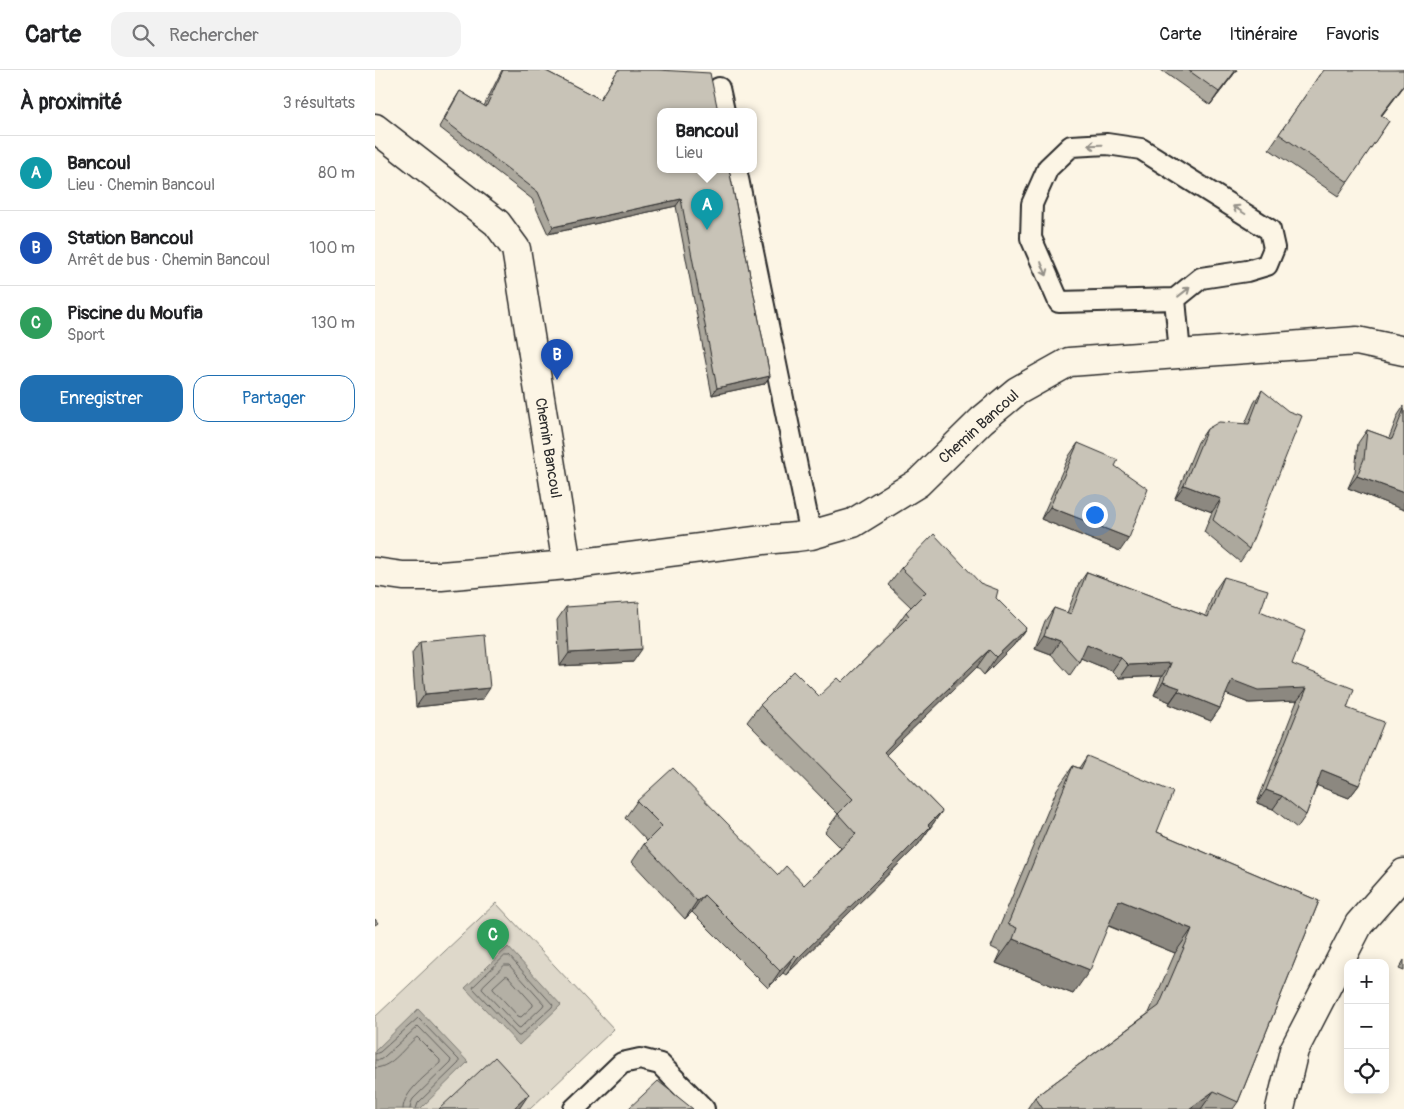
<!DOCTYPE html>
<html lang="fr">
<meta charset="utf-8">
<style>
body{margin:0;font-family:Pangolin,sans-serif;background:#f2f2f2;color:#202124}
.controls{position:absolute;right:15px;bottom:15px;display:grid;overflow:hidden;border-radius:10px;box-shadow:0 2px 12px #0003}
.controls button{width:45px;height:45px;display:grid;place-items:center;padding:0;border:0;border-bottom:1px solid #e0e0e0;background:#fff;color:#202124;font:25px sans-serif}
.you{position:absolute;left:719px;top:444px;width:18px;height:18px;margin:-12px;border:4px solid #fff;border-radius:50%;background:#1a73e8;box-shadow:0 0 0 8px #1a73e833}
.badge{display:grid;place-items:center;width:32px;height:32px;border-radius:50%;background:#1f6fb2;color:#fff;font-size:16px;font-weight:700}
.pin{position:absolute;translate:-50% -41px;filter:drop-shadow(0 1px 2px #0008)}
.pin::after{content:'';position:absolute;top:26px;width:18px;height:15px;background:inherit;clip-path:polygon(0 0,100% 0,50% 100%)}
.popup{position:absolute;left:282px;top:38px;width:100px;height:65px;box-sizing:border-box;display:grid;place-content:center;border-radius:10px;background:#fff;filter:drop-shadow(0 1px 4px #0005);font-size:16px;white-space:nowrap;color:#757577}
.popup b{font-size:19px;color:#202124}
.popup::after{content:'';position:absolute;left:50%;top:100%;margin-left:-10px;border:10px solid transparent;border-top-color:#fff}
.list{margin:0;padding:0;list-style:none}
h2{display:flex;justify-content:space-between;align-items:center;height:65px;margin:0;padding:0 20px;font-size:21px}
h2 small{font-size:16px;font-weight:400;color:#757577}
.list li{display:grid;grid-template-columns:32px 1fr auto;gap:15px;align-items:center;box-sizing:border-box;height:75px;padding:0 20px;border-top:1px solid #e0e0e0}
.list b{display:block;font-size:19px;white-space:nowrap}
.list p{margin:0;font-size:16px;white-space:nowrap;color:#757577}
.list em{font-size:16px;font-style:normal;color:#757577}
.actions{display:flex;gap:10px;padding:15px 20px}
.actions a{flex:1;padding:11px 0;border:1px solid #1f6fb2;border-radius:15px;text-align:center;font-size:18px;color:#1f6fb2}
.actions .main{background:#1f6fb2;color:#fff}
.icon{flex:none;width:28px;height:28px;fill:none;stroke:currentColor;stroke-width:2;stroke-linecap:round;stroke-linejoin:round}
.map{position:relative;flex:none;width:1029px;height:1039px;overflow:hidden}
header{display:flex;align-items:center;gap:30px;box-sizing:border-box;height:70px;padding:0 25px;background:#fff;border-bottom:1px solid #e0e0e0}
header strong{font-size:24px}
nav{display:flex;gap:28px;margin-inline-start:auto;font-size:18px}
.search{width:350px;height:45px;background:#f2f2f2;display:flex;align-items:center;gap:12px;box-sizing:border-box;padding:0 18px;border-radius:15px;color:#757577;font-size:19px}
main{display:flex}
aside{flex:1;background:#fff}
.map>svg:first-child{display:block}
.green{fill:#ded8ca;stroke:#84827a}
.water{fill:#b4b0a5;stroke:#7d7b74}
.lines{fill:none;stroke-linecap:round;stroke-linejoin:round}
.shore{stroke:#62605c;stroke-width:1}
.lane-casing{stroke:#2b2b2b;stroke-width:24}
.street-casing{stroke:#2b2b2b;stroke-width:31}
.secondary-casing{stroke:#2b2b2b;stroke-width:31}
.lane{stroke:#fcf5e5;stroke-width:20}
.street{stroke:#fcf5e5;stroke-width:28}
.secondary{stroke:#fcf5e5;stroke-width:28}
.wall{fill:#aca89d;stroke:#2b2b2b}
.shaded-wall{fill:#8c8880;stroke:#2b2b2b}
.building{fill:#c8c3b7;stroke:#2b2b2b}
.oneway{stroke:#949088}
.labels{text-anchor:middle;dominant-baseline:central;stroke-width:4.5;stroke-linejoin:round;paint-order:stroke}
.street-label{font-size:15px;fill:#2b2b2b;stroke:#fcf5e5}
</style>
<header>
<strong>Carte</strong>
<div class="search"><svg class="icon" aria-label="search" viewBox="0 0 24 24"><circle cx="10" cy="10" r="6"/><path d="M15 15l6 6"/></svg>Rechercher</div>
<nav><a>Carte</a><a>Itinéraire</a><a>Favoris</a></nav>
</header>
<main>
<aside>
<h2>À proximité<small>3 résultats</small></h2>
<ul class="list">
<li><span class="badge" style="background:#0f9aa8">A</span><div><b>Bancoul</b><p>Lieu · Chemin Bancoul</p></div><em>80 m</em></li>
<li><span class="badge" style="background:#1a4fb4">B</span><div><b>Station Bancoul</b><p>Arrêt de bus · Chemin Bancoul</p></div><em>100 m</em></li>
<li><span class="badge" style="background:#2e9e5b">C</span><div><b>Piscine du Moufia</b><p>Sport</p></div><em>130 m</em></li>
</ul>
<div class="actions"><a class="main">Enregistrer</a><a>Partager</a></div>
</aside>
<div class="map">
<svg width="1029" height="1039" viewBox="0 0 1029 1039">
<rect width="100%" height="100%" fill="#fcf5e5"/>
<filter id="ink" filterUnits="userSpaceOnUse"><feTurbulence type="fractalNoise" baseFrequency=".02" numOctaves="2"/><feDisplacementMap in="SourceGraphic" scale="10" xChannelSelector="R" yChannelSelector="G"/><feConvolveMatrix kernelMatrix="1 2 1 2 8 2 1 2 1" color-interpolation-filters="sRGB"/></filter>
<g filter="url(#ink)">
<polygon class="green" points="121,833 239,959 155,1039 0,1039 0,947"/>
<g class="water">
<polygon points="133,877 186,935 144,975 90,918"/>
<polygon points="43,939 93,992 45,1039 0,1039 0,981"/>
</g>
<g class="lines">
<g class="shore">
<polygon points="130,886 134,886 178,935 177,937 145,966 143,966 98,918 99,916"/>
<polygon points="130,895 134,895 169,934 168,936 145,958 143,957 107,919 108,916"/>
<polygon points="133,906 158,934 158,936 146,947 143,946 118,919 118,917 130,906"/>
<polyline points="0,984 5,982 43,948 84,990 84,993 43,1033 41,1039"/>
<polyline points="0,990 5,990 9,987 43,956 76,990 75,993 38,1029 36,1033 35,1039"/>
<path d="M0,998c18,-1 29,-21 42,-31l23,23v3c-12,11 -37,29 -37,46"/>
</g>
<defs>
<g id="lane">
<polyline points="344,18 349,41"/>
<polyline points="361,99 436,465"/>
<polyline points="800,229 684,232 656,168 657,134 673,98 696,76 732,74 766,79 895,160 899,178 892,195 872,201 826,208 800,229 805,284"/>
<polyline points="199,1039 247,993 265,989 285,994 329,1039"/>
</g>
<g id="street">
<polyline points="0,58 122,153 141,179 192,495"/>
<polyline points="905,1039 919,980 984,854 1029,803"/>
</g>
<polyline id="secondary" points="0,502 28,506 66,506 192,495 388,470 421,467 436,465 478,453 543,413 607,350 642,321 694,292 982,271 1029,281"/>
</defs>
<use href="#lane" class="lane-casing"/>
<use href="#street" class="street-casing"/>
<use href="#secondary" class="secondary-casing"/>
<use href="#lane" class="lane"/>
<use href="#street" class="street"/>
<use href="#secondary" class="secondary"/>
</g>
<g class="wall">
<polygon points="127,0 169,0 225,29 243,0 354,99 395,306 389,314 337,325 301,136 173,164 157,129 64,57 80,29 85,21 109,36"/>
<polygon points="786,0 862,0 835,35"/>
<polygon points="1029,0 1029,16 1006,46 1014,51 963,126 894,79 945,4 946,4"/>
<polygon points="887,320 874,479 865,492 829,462 837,442 800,428 823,372 832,359 870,354 879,333"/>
<polygon points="1029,336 1029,440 973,418 980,402 983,373 992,360 1014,368 1023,345"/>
<polygon points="703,373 740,396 745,481 666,449 694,386"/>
<polygon points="526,498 605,513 651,558 638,576 609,605 602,597 511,684 567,741 543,775 411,905 408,903 393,918 317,842 310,849 257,792 269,774 272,771 250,748 262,731 403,805 429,815 466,778 450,762 463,744 372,652 385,635 444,626 467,612 519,561 518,560 531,542 536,537 513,515"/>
<polygon points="712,502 830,546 840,520 849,507 885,542 917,594 972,638 984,715 974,728 942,715 931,745 922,758 898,739 882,733 922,631 874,633 851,624 845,638 836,651 794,634 795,632 779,625 787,606 744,608 737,601 706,588 704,592 695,605 676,584 660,578 670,551 679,538 692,543 703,515"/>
<polygon points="191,537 258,592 185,596 182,550"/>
<polygon points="45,571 107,630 41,637 37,583"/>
<polygon points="712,686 782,762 944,831 863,1032 858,1039 652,1039 660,1027 774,943 800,883 733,856 698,924 621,893 626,882 616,877 682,719 698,696 704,698"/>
<polygon points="1029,890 1029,901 1024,899"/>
</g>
<g class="shaded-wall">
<polygon points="861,0 862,0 835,35 844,22"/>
<polygon points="1029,15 1029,16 996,60 1006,45"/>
<polygon points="306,129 301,136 173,164 178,157"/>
<polygon points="395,306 389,314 337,325 342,318"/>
<polygon points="982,406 1029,423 1029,440 973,418"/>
<polygon points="809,415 846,429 837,442 800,428"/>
<polygon points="675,437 754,468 745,481 666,449"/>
<polygon points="651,558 638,576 609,605 621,587"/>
<polygon points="669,565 685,571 676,584 660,578"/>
<polygon points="712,574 746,588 737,601 703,587"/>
<polygon points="267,579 258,592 185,596 194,583"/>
<polygon points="614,580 602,597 525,671 497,699 509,682 537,653"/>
<polygon points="796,593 787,606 744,608 753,595"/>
<polygon points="857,610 932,618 922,631 874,633 848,623"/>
<polygon points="788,612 805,618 795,632 779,625"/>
<polygon points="115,618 107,630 41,637 50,624"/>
<polygon points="803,621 845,638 836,651 794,634"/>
<polygon points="947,700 984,715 974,728 938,714"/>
<polygon points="891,720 907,726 898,739 882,733"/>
<polygon points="567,741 543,775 411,905 423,888"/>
<polygon points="329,825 317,842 310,849 322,831"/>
<polygon points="744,830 817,859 800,883 727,853"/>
<polygon points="638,869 715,900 698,924 621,893"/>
<polygon points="420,885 408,903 393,918 405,901"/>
<polygon points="839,1021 826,1039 814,1039"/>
<polygon points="154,1024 144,1039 138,1039"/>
</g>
<g class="building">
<polygon points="128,0 169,0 225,29 243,0 283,0 335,3 343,41 286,41 286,99 354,99 395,306 342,318 306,129 178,157 163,122 69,50 85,21 111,37"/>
<polygon points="813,0 861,0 844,22"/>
<polygon points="949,0 1029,0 1029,15 1006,45 1014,51 973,112 904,64 945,4 946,4"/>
<polygon points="887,320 913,341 927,346 874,479 838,450 846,429 809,415 832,359 844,352 874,354"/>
<polygon points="1029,339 1029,423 982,406 989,389 992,360 1017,369"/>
<polygon points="703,373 743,390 740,396 773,419 754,468 675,437"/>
<polygon points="559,464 605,513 623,520 621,528 651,558 621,587 614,580 537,653 509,682 567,741 553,755 555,757 488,824 423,888 420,885 405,901 329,825 322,831 269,774 287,756 262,731 298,698 403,805 411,796 429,815 481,764 463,744 478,729 385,635 419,601 444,626 463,608 467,612 534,546 531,542 551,522 526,498"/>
<polygon points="712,502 833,547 849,507 893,520 885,542 930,561 917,594 979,619 972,638 1009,652 984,715 947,700 931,745 907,726 891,720 932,618 883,620 857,610 845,638 803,621 805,618 788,612 796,593 753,595 746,588 712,574 704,592 685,571 669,565 679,538 696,544"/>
<polygon points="264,532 267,579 194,583 191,537"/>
<polygon points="110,565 115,618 50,624 45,571"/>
<polygon points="712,686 798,722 782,762 944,831 863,1032 839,1021 814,1039 668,1039 660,1027 784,936 817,859 744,830 715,900 638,869 642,858 633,854 698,696 706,699"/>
<polygon points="0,849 3,853 0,855"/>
<polygon points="120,987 154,1024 138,1039 64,1039"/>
<polygon points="283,1011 318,1039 253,1039"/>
</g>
<defs><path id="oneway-shaft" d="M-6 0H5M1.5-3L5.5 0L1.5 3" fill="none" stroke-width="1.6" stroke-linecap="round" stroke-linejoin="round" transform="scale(1.25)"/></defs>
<g class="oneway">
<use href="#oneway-shaft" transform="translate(720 75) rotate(178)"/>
<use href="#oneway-shaft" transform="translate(864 140) rotate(-148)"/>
<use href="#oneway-shaft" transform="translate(669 199) rotate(67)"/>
<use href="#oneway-shaft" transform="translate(809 222) rotate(-38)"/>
</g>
</g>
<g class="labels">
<g class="street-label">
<text transform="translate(604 357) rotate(-42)">Chemin Bancoul</text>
<text transform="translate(173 378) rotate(81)">Chemin Bancoul</text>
</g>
</g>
</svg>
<div class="controls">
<button>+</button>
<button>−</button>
<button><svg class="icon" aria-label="locate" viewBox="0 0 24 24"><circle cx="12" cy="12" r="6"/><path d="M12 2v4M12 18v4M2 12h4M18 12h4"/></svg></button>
</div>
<div class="you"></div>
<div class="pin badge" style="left:332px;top:160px;background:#0f9aa8">A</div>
<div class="popup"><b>Bancoul</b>Lieu</div>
<div class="pin badge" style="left:182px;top:310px;background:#1a4fb4">B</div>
<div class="pin badge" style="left:118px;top:890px;background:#2e9e5b">C</div>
</div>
</main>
